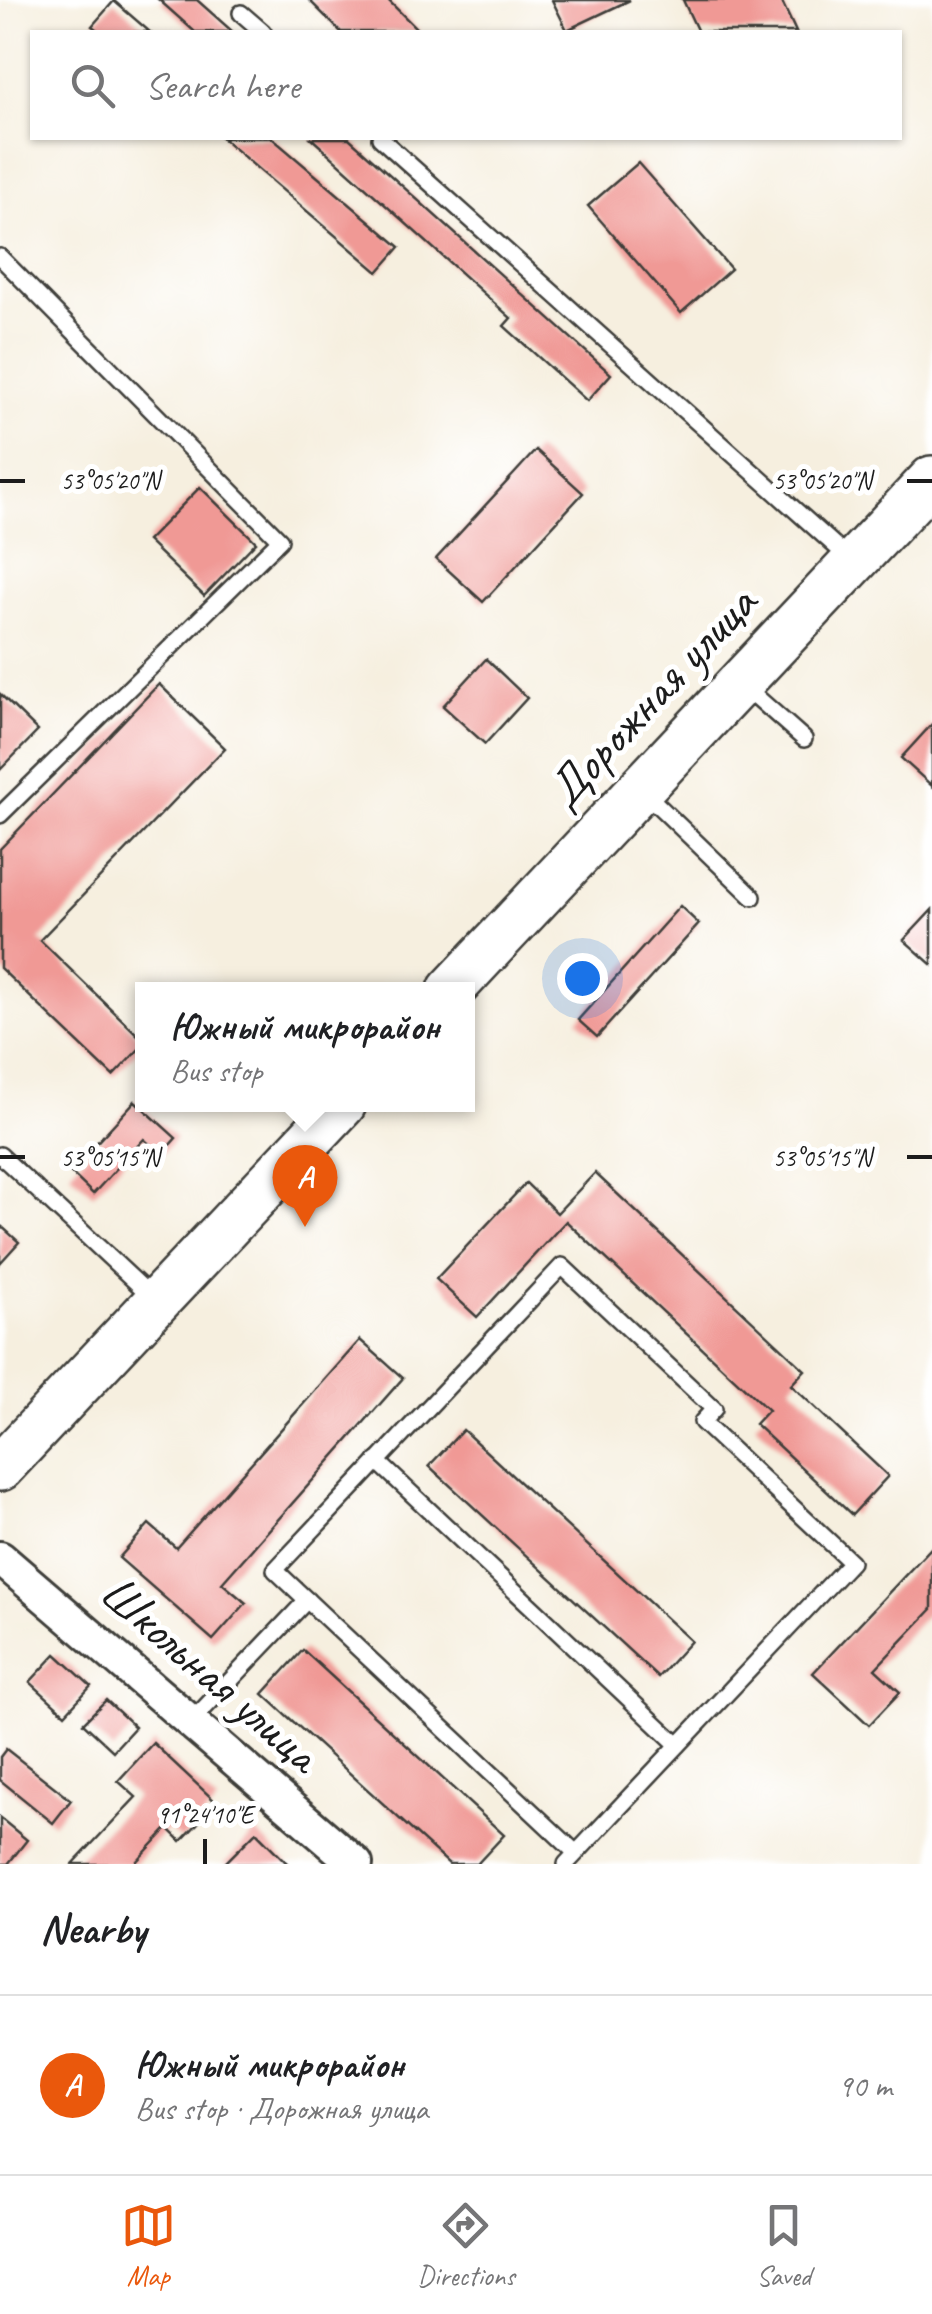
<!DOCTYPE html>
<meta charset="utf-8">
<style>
body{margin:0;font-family:Caveat,sans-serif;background:#f2f2f2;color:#202124}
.you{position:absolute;left:582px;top:978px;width:35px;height:35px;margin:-25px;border:8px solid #fff;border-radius:50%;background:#1a73e8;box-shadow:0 0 0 15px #1a73e833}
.badge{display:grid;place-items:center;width:65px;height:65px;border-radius:50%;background:#ea580c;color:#fff;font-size:32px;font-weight:700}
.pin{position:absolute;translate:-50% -82px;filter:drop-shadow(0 2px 5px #0008)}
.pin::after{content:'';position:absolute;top:52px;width:35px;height:30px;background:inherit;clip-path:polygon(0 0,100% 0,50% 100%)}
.popup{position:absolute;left:135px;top:982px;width:340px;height:130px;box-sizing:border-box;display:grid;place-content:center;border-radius:0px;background:#fff;filter:drop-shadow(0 2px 8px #0005);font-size:32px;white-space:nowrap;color:#757577}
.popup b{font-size:38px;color:#202124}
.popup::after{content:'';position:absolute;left:50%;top:100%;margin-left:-20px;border:20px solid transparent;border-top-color:#fff}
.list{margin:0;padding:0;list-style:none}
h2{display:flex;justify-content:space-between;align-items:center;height:130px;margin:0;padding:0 40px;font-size:42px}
h2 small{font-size:32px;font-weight:400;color:#757577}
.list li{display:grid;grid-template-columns:65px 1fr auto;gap:30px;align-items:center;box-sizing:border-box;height:180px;padding:0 40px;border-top:2px solid #e0e0e0}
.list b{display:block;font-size:38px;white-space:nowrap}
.list p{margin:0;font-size:32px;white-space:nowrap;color:#757577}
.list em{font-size:32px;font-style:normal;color:#757577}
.icon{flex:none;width:55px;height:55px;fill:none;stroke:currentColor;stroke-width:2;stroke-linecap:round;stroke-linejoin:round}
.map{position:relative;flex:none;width:932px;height:1864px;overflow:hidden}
.search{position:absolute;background:#fff;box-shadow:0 2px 8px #0004;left:30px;right:30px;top:30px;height:110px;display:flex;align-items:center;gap:25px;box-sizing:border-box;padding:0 35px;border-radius:0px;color:#757577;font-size:38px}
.sheet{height:310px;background:#fff}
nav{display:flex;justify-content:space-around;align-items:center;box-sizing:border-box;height:140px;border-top:2px solid #e0e0e0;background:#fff;font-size:28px;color:#757577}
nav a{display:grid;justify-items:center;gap:5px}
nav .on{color:#ea580c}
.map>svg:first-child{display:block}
.building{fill:#f09995}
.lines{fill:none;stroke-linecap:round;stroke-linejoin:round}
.lane-casing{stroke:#3d3c39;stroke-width:20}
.street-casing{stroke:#3d3c39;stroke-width:38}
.secondary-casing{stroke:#3d3c39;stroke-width:50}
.lane{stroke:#fff;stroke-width:15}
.street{stroke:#fff;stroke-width:32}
.secondary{stroke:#fff;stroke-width:45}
.ticks{fill:none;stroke:#1c1c1c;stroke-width:4}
.labels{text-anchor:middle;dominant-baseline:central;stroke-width:10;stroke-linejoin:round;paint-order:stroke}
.street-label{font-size:50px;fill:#1c1c1c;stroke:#fff}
.ticks-label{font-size:25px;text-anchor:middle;fill:#1c1c1c;stroke:#fff;stroke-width:10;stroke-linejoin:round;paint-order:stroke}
</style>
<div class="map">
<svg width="932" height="1864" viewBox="0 0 932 1864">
<rect width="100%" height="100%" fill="#fff"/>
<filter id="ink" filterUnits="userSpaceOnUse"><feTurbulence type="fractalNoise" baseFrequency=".01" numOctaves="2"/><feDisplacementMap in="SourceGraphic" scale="20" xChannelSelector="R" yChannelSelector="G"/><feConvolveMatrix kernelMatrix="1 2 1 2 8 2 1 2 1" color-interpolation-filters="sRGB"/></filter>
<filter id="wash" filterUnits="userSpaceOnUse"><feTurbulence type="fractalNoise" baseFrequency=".0048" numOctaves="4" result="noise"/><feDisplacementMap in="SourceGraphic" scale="40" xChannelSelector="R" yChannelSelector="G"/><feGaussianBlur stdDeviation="2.25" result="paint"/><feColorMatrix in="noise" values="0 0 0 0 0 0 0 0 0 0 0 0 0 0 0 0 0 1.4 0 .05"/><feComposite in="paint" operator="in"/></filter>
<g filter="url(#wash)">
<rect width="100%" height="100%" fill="#f6efdf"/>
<g id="blocks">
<g class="building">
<polygon points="159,0 197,0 233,32 195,32"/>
<polygon points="309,0 388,0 420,32 341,32"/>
<polygon points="552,0 630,0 567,30"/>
<polygon points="683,0 781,0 796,32 698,32"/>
<polygon points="114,1 150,32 100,32 92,26"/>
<polygon points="222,138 272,138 400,247 378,272"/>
<polygon points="311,138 349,138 611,374 587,401 504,326 511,318"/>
<polygon points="638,163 731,269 681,313 588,206"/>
<polygon points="536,450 583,493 483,602 436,559"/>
<polygon points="200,487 256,542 204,596 147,541"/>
<polygon points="486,659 527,698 485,744 443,706"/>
<polygon points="159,684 225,748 40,940 142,1039 142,1046 113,1076 0,968 0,849"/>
<polygon points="0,694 38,731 0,770"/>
<polygon points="932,724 932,786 901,758"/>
<polygon points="680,906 699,924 597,1037 578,1020"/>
<polygon points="932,910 932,965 904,940"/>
<polygon points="135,1101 176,1138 161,1155 144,1139 93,1194 70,1172"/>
<polygon points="595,1173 805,1370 791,1385 888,1476 852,1515 755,1424 768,1410 566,1221 477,1317 436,1279 526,1183 557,1213"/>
<polygon points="0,1225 19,1242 0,1263"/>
<polygon points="360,1340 403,1378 222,1583 246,1603 213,1640 119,1558 149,1524 176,1548"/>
<polygon points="463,1430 691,1641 658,1677 429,1466"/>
<polygon points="932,1547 932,1609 875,1669 900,1692 869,1725 813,1673"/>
<polygon points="303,1650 504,1835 477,1864 449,1864 263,1694"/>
<polygon points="56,1654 91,1686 65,1714 30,1682"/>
<polygon points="106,1700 135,1727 113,1751 83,1723"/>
<polygon points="153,1743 217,1803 181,1841 168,1828 134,1864 73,1864 136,1797 118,1781"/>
<polygon points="6,1749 71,1800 53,1823 0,1780 0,1757"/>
<polygon points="0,1818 27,1840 8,1864 0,1864"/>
<polygon points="256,1832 288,1864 224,1864"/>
</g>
</g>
</g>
<g filter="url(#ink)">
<use href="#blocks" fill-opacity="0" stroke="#3d3c39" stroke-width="2.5"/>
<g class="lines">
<defs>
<g id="lane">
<polyline points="241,13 263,32"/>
<polyline points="380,138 851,560"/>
<polyline points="0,257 280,540 0,815"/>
<polyline points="743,685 804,739"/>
<polyline points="643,791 753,897"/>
<polyline points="0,1155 154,1299"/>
<polyline points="377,1461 678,1745"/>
<polyline points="191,1722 307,1600"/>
<polyline points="566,1864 851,1562 702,1422 714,1409 562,1266 275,1570 576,1853"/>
</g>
<polyline id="street" points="0,1558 356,1864"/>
<g id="secondary">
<polyline points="451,990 932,479"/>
<polyline points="0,1468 343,1104"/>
</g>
</defs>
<use href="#lane" class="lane-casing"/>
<use href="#street" class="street-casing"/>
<use href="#secondary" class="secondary-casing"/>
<use href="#lane" class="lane"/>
<use href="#street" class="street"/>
<use href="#secondary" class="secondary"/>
</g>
</g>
<path class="ticks" d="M0,481h25M907,481h25M0,1157h25M907,1157h25M205,1839v25"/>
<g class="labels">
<g class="street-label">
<text transform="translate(651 697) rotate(-47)">Дорожная улица</text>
<text transform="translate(210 1673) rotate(41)">Школьная улица</text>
</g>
</g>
<g class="ticks-label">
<text x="110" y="489">53°05'20"N</text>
<text x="822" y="489">53°05'20"N</text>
<text x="110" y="1166">53°05'15"N</text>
<text x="822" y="1166">53°05'15"N</text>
<text x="205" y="1823">91°24'10"E</text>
</g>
</svg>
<div class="you"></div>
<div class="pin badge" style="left:305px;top:1227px">A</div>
<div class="popup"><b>Южный микрорайон</b>Bus stop</div>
<div class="search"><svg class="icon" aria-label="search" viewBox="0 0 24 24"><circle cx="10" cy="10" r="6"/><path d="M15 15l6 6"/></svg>Search here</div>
</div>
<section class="sheet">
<h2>Nearby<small></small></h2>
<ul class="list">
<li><span class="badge">A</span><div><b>Южный микрорайон</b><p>Bus stop · Дорожная улица</p></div><em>90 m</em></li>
</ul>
</section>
<nav>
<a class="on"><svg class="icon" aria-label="map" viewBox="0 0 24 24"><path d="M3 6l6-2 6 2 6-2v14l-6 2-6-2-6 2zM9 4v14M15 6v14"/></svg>Map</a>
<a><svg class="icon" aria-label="directions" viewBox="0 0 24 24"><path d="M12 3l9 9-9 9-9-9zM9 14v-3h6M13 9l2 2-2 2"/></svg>Directions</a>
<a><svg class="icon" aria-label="saved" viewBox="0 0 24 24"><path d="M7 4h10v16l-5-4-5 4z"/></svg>Saved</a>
</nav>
